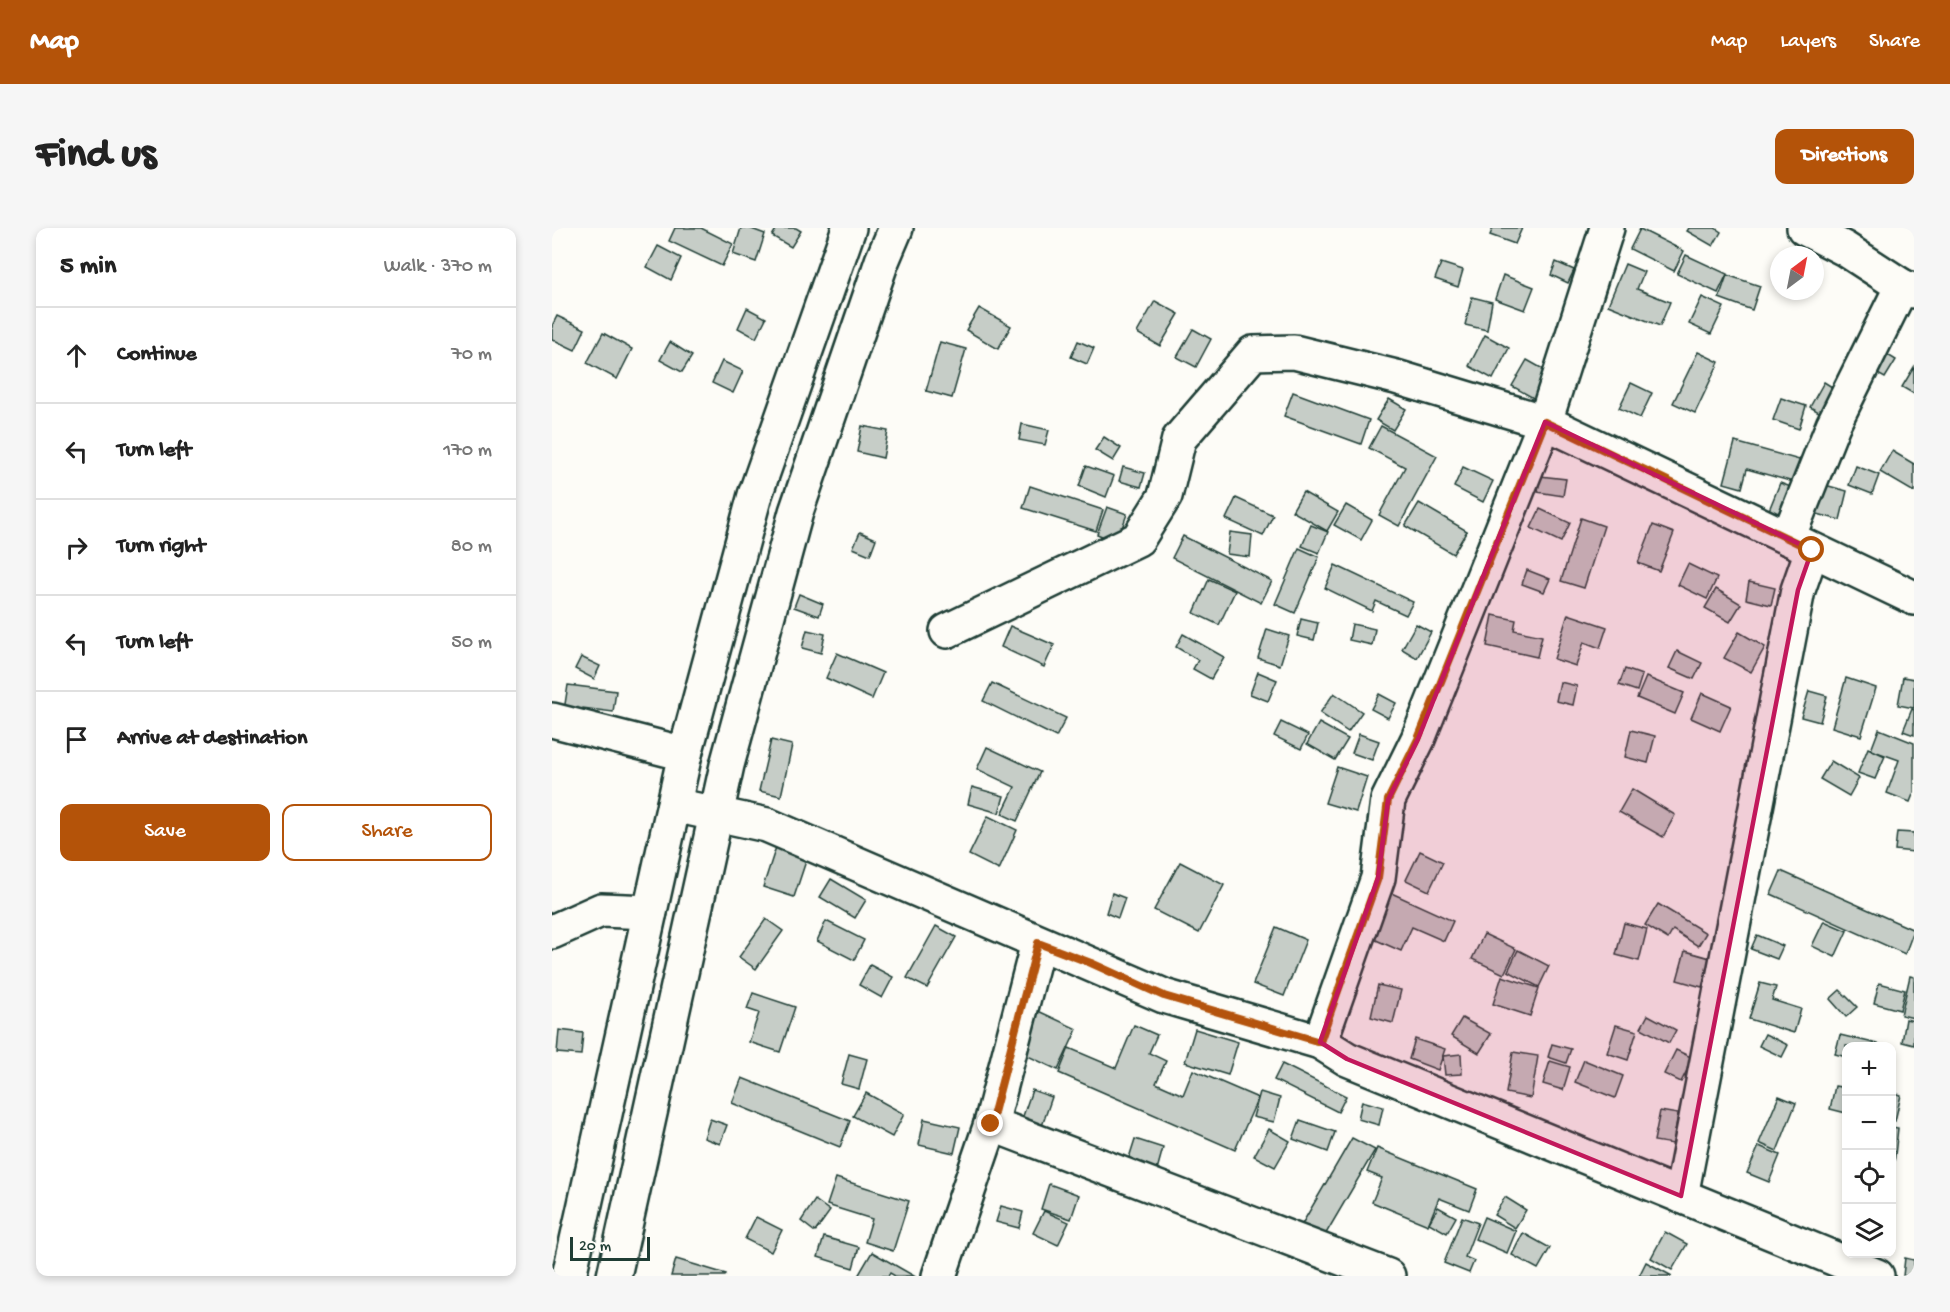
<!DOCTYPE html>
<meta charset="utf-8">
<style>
body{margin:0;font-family:"Gochi Hand",sans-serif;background:#f6f6f6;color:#222}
.controls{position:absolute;right:18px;bottom:18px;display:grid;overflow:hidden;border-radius:12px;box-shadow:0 3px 9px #0003}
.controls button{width:54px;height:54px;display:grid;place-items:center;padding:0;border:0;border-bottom:2px solid #e0e0e0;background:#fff;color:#222;font:30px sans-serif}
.compass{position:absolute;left:1218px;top:18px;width:54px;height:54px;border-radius:50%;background:#fff;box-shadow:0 3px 9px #0003;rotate:32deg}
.scale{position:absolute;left:18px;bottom:15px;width:80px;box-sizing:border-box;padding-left:6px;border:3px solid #1f3d34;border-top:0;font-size:16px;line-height:21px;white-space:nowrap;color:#1f3d34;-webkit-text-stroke:4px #fdfcf7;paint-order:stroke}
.stop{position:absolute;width:18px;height:18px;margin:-14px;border:4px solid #b45309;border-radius:50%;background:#fff}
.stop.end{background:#b45309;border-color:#fff;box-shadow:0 2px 6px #0008}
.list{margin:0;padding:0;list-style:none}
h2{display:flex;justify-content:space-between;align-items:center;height:78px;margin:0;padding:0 24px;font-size:26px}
h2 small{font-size:20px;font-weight:400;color:#767676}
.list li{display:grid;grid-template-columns:39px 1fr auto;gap:18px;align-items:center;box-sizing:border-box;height:96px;padding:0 24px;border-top:2px solid #e0e0e0}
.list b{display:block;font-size:22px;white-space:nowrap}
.list em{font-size:20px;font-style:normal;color:#767676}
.actions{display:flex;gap:12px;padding:18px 24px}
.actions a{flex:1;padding:14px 0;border:2px solid #b45309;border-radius:12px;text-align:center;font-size:21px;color:#b45309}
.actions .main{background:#b45309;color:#fff}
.icon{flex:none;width:33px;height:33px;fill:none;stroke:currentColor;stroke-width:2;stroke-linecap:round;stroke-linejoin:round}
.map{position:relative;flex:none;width:1362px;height:1048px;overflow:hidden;border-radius:12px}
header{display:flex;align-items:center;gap:36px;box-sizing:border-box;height:84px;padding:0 30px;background:#b45309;color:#fff}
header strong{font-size:28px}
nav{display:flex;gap:33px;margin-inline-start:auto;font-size:21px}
.intro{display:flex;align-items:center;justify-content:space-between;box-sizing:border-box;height:144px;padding:0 36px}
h1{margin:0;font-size:42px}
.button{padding:15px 27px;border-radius:12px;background:#b45309;color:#fff;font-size:21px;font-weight:700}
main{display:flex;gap:36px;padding:0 36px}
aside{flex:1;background:#fff;border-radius:12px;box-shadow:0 3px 9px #0003}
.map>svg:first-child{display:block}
.building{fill:#c6cdc7;stroke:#1f3d34;stroke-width:1.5}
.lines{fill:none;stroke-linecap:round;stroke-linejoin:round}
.minor-casing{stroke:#1f3d34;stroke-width:38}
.major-casing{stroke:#1f3d34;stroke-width:38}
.minor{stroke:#fdfcf7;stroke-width:33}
.major{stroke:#fdfcf7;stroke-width:33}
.route{stroke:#b45309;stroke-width:8}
.marked{fill:#c2185b;fill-opacity:0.2;stroke:#c2185b;stroke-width:4.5;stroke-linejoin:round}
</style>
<header>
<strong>Map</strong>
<nav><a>Map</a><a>Layers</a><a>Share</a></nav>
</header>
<div class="intro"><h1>Find us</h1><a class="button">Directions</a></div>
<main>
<aside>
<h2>5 min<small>Walk · 370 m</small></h2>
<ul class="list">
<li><svg class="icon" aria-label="ahead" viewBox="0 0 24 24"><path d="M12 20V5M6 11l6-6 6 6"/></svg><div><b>Continue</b></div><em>70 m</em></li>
<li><svg class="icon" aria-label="left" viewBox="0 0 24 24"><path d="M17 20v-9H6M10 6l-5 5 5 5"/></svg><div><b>Turn left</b></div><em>170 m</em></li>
<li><svg class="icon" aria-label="right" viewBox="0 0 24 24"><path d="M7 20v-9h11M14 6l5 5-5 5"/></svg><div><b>Turn right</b></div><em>80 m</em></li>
<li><svg class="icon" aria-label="left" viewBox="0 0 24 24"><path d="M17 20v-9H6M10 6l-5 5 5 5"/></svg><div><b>Turn left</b></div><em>50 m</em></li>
<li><svg class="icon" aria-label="arrive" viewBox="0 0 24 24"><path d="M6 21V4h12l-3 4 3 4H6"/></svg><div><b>Arrive at destination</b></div></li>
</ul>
<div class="actions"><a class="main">Save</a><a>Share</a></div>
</aside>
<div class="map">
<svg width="1362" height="1048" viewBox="0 0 1362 1048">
<rect width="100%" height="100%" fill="#fdfcf7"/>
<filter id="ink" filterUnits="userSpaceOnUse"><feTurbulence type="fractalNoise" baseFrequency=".0167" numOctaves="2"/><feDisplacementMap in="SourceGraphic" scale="12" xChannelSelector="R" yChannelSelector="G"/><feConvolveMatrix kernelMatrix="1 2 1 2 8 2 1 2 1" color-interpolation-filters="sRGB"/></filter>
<g filter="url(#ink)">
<g class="building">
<polygon points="123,0 149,0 181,16 170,38 117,13"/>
<polygon points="189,0 197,0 213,6 204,34 181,26"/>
<polygon points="225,0 244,0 249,3 239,19 220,8"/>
<polygon points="941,0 970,0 963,16 938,7"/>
<polygon points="1137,0 1163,0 1169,4 1161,18 1135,3"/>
<polygon points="1088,1 1132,23 1122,43 1078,21"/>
<polygon points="106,18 129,30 119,52 95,39"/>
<polygon points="1134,27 1175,46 1166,65 1125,46"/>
<polygon points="1004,34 1022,42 1016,55 999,47"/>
<polygon points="889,35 911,42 906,59 883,51"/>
<polygon points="1073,36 1092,44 1085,61 1118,74 1108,98 1056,77"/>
<polygon points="951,47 982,59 973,82 943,71"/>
<polygon points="1175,47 1208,58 1200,82 1167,70"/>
<polygon points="920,69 940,74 935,102 913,97"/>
<polygon points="1150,69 1172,79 1159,106 1137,96"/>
<polygon points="603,73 627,86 608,118 585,105"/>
<polygon points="195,80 214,90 204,110 186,100"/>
<polygon points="427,80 459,98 446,121 414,102"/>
<polygon points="5,88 33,101 23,122 0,111 0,98"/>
<polygon points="641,101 659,111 644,139 625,129"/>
<polygon points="51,105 80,121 65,151 35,135"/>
<polygon points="933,107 957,120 941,151 917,138"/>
<polygon points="526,113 542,120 535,136 519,129"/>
<polygon points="118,114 140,128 130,144 108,132"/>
<polygon points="388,114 414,121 400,170 374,163"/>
<polygon points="1326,121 1344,132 1333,150 1315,140"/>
<polygon points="1146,124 1167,134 1143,185 1121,175"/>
<polygon points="975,132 1000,146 985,172 960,158"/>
<polygon points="170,133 191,143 181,165 160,155"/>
<polygon points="1362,139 1362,166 1350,159"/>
<polygon points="1272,154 1293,167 1279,191 1258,179"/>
<polygon points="1079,155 1100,165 1088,190 1067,180"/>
<polygon points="741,164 817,192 809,216 732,188"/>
<polygon points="1229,170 1254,178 1247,201 1221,192"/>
<polygon points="837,171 854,181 841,202 824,192"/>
<polygon points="470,196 497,202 493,217 467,212"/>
<polygon points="310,198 336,203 331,230 305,224"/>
<polygon points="829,198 885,228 847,298 827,287 853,239 817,220"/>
<polygon points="552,209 569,220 561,233 543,222"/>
<polygon points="1183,214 1251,233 1245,255 1195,241 1190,260 1172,255"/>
<polygon points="1340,223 1362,236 1362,264 1328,244"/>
<polygon points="534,238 562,248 554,269 527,258"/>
<polygon points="1304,238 1327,247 1320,266 1297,257"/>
<polygon points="571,239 593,245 589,259 567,253"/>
<polygon points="911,239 941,253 931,274 902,259"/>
<polygon points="988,248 1014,251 1011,268 986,264"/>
<polygon points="1262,254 1295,263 1288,292 1254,283"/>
<polygon points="1228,255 1247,262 1236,290 1217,282"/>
<polygon points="478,258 551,282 544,303 471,280"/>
<polygon points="751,264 786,284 775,303 740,283"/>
<polygon points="684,270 721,287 711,308 674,291"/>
<polygon points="867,275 915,303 901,326 853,298"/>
<polygon points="794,277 820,292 809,312 782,297"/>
<polygon points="555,279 575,286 565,314 545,306"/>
<polygon points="988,281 1018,295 1009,314 979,300"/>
<polygon points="1029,290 1052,298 1032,360 1009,353"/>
<polygon points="759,297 776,304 767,325 750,318"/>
<polygon points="1101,297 1122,305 1107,343 1086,335"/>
<polygon points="308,304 324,311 318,327 301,320"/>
<polygon points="678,304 700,307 698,329 675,326"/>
<polygon points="631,308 720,353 709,375 620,330"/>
<polygon points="747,320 767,329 743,385 723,376"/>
<polygon points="1136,336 1165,350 1155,371 1126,357"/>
<polygon points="783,337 861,374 854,387 824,373 820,383 773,360"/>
<polygon points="975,342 998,351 992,364 970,356"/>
<polygon points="657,351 683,363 667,397 642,385"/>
<polygon points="1197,354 1223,360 1219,377 1194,371"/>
<polygon points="1164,361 1189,376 1178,394 1153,380"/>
<polygon points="247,366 271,376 267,388 242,379"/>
<polygon points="1016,386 1055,399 1048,420 1032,414 1024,438 1002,431"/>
<polygon points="941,387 964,392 962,402 990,408 985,429 935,418"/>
<polygon points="749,391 766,395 762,412 745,408"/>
<polygon points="800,396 823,401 820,417 797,412"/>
<polygon points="864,396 879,404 865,430 850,421"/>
<polygon points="458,398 502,417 492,439 449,419"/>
<polygon points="715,401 737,408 728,437 706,430"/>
<polygon points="255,402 273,406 269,425 250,420"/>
<polygon points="1187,404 1213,419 1199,444 1172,430"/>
<polygon points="631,406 672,429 659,451 641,441 646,432 624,419"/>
<polygon points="1125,423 1150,435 1142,451 1117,440"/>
<polygon points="285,425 331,445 320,471 274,450"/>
<polygon points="29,429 48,438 42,451 23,441"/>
<polygon points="1073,441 1090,447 1085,463 1067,457"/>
<polygon points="706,444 725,452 716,473 698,466"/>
<polygon points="1094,449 1132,465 1123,486 1085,470"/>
<polygon points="1351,449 1362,451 1362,480 1346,477"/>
<polygon points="1294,450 1324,460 1309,508 1280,499"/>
<polygon points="1008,454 1025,458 1021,477 1004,473"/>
<polygon points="440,455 514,490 504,509 431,473"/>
<polygon points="16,457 64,463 61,484 31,480 29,492 11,489"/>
<polygon points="1257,463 1275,468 1268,494 1249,489"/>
<polygon points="782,465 810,484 796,504 768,485"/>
<polygon points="1150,465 1179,478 1168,503 1139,490"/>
<polygon points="827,466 844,475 836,490 819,481"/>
<polygon points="1360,481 1362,482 1362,507 1351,503"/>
<polygon points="729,494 756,507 749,521 722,508"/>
<polygon points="767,495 796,511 783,532 755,516"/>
<polygon points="1327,501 1362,515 1362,564 1358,574 1335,565 1347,532 1319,522"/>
<polygon points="1079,502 1103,508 1096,535 1073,529"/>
<polygon points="807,506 827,513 820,532 800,525"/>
<polygon points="219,512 240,517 229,568 207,563"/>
<polygon points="435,519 488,544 465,593 450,586 463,559 425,541"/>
<polygon points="1316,520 1333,528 1323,551 1306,545"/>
<polygon points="1279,533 1307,550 1297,568 1268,551"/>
<polygon points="785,539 815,549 804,584 773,575"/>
<polygon points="420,559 452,568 447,585 416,576"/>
<polygon points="1080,561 1123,587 1111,609 1067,584"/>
<polygon points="436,588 465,602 447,642 417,627"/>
<polygon points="1345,604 1362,605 1362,624 1343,622"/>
<polygon points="224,619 255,630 242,669 211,659"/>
<polygon points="868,623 891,634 877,663 854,652"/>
<polygon points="628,634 672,657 647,705 602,682"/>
<polygon points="1229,643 1362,702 1353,726 1219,666"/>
<polygon points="279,651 314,672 303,690 268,669"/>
<polygon points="835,663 901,693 892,713 860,699 849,723 815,708"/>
<polygon points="560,665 573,670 566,690 554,685"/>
<polygon points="1106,676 1154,705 1146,718 1121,702 1116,711 1093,697"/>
<polygon points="214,691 231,703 204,741 187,729"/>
<polygon points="274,693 312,712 302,732 265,713"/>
<polygon points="1272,693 1295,703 1283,729 1260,718"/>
<polygon points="1072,695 1095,701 1087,733 1064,727"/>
<polygon points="384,698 404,709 375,760 355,750"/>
<polygon points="724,699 754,712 732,768 701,756"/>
<polygon points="932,706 964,721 952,746 920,731"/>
<polygon points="1205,707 1231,718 1225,731 1199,721"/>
<polygon points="966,722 997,738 987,759 956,743"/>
<polygon points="1133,723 1158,730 1150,759 1125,752"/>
<polygon points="318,737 341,749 330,770 307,757"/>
<polygon points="950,748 987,760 978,788 941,776"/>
<polygon points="1358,748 1362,749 1362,790 1349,787"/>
<polygon points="1208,755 1224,759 1220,772 1249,781 1242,805 1197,791"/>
<polygon points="1327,755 1353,762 1348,782 1322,775"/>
<polygon points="826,757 849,762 841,795 819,789"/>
<polygon points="1288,762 1305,779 1294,789 1278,771"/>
<polygon points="201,765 243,779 228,824 197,814 207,785 195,781"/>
<polygon points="484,782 525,801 506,842 465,823"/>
<polygon points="1096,787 1124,802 1117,815 1089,800"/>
<polygon points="910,790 939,806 927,825 899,808"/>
<polygon points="1354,791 1362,793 1362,817 1350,814"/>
<polygon points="582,797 605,807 597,825 614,833 604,855 631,867 641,842 706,870 683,922 507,845 517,820 564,840"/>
<polygon points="1064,797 1085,803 1076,832 1055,825"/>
<polygon points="643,801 686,814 676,847 633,834"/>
<polygon points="7,802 31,805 29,827 5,825"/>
<polygon points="1213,806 1236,817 1230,829 1207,818"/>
<polygon points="1288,807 1334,818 1294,818 1294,829 1283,826"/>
<polygon points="863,811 893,821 886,842 857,831"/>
<polygon points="1000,816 1019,821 1014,835 996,829"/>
<polygon points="1124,822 1141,830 1129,854 1112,846"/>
<polygon points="961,824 986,828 979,870 954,865"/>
<polygon points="297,826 315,831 307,861 289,856"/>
<polygon points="909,826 910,846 893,847 891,828"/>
<polygon points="1032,832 1071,848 1063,870 1023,854"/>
<polygon points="998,833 1018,839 1011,862 991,856"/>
<polygon points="730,836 794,868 786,884 722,852"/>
<polygon points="190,850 298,893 288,919 180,875"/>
<polygon points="1283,858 1294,860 1294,885 1278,881"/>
<polygon points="480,862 500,869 490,898 470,891"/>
<polygon points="708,864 728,870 722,894 701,889"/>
<polygon points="1340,864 1349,867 1343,893 1340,892"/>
<polygon points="314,865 352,886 340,909 301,888"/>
<polygon points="1227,868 1244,875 1225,923 1207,915"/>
<polygon points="810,873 831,879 827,897 806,891"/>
<polygon points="1108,883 1126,886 1121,916 1102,913"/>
<polygon points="158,891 175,897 168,916 152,910"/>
<polygon points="372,891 408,899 402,925 367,917"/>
<polygon points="748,892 783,904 776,924 741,911"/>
<polygon points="1340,899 1346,900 1342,936 1340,936"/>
<polygon points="717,901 738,913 723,939 702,928"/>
<polygon points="800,910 823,922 772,1009 750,996"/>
<polygon points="583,911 611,920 605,942 576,933"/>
<polygon points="1207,918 1228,927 1217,954 1195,945"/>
<polygon points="825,920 925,961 917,982 887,970 876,997 820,974 830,950 815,944"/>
<polygon points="284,950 357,973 341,1023 313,1014 320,991 275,977"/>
<polygon points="497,956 527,967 519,991 489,981"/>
<polygon points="953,969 974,982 963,1000 942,987"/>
<polygon points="263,972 278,983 263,1004 249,993"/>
<polygon points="449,978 471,984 467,1000 444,994"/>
<polygon points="886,979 904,989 895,1005 877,995"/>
<polygon points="492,983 517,994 506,1017 481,1005"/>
<polygon points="204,989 230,1002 219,1024 193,1011"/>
<polygon points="910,989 926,995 913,1029 922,1033 917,1045 892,1035"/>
<polygon points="932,989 964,1003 955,1025 923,1011"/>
<polygon points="1113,1004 1135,1016 1120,1042 1099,1030"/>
<polygon points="971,1005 998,1020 986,1041 960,1027"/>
<polygon points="272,1009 307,1019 301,1040 266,1029"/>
<polygon points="320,1024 362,1048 343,1048 338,1045 336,1048 306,1048"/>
<polygon points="1353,1030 1362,1032 1362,1048 1351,1048"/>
<polygon points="124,1031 174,1046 173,1048 119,1048"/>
<polygon points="1094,1034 1120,1048 1087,1048"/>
</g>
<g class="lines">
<defs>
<g id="minor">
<polyline points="1252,0 1293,21 1350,58 1362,63"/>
<polyline points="1236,310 1281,197 1350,58"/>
<polyline points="395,403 586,311 613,268 627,211 701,125 742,124 844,149 993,194 1362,370"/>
<polyline points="0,492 133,526"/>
<polyline points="122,577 215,597 612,768 768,814 795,831 1325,1048"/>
<polyline points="0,704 49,682 98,684"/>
<polyline points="768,814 826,650 836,572 866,511 993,194 1055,0"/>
<polyline points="439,896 836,1048"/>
<polyline points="1129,968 1246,362 1260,322"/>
<polyline points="387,1048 439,896 486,715"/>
</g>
<g id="major">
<polyline points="17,1048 133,526 203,267 297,0"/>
<polyline points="62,1048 175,537 244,284 330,33 344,0"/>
</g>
</defs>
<use href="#minor" class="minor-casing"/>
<use href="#major" class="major-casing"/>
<use href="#minor" class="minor"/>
<use href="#major" class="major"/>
</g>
</g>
<g class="lines" filter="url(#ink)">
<polyline class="route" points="439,896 486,715 539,735 612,768 768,814 826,650 836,572 866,511 993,194 1260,322"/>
</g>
<path class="marked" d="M993,194l267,128 -14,40 -117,606 -334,-137 -27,-17 58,-164 10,-78 30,-61z"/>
</svg>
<div class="controls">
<button>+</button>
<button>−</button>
<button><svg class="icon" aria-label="locate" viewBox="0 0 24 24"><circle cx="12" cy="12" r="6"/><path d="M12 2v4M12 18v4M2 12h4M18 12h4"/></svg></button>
<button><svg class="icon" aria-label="layers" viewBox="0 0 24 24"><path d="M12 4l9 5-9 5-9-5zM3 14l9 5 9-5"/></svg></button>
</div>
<svg class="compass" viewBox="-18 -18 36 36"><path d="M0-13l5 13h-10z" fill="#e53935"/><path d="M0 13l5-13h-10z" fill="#767676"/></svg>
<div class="scale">20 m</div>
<div class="stop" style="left:1260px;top:322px"></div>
<div class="stop end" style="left:439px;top:896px"></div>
</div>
</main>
